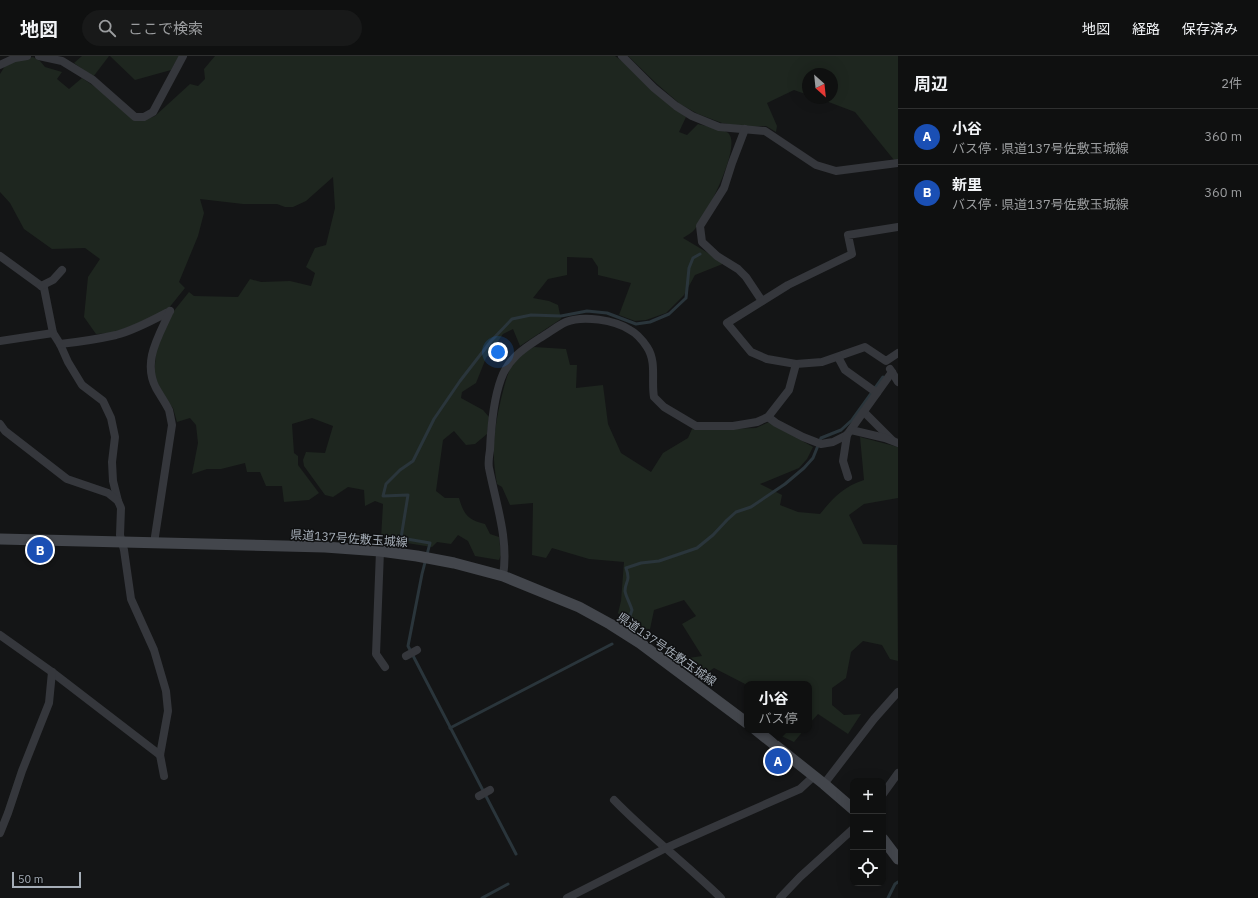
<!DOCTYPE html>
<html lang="ja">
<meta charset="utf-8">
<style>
body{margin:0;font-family:"IBM Plex Sans","Noto Sans JP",sans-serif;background:#181919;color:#f1f3f6}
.controls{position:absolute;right:12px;bottom:12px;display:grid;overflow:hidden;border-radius:8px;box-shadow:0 4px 16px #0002}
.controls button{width:36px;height:36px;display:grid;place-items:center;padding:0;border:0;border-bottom:1px solid #2f3030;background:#0f1010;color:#f1f3f6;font:20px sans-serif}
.compass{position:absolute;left:802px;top:12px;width:36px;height:36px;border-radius:50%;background:#0f1010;box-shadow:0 4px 16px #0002;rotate:153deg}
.scale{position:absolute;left:12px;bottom:10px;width:69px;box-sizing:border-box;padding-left:4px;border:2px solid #a5adb7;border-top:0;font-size:11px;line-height:14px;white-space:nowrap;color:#a5adb7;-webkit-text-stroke:3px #0f1011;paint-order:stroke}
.you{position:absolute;left:498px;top:296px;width:14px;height:14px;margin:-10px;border:3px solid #fff;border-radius:50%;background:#1a73e8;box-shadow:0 0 0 6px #1a73e833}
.badge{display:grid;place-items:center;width:26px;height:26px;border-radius:50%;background:#fba028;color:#fff;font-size:13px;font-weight:700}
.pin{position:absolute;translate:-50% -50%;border:2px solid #fff;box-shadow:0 1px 4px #0006}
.popup{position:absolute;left:744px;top:625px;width:68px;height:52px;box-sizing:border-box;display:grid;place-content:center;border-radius:8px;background:#0f1010;filter:drop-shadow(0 1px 3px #0005);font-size:13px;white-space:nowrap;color:#9b9d9f}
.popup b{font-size:15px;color:#f1f3f6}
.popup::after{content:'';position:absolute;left:50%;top:100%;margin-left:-8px;border:8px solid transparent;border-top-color:#0f1010}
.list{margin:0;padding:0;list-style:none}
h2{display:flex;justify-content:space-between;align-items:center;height:52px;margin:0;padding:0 16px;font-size:17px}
h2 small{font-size:13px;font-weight:400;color:#9b9d9f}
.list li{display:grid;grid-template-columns:26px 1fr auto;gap:12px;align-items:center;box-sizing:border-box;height:56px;padding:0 16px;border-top:1px solid #2f3030}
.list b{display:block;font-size:15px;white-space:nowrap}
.list p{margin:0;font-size:13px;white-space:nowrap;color:#9b9d9f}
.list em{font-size:13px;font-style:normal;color:#9b9d9f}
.icon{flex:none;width:22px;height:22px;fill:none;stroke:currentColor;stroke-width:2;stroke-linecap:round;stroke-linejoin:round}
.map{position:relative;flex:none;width:898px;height:842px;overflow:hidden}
header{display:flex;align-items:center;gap:24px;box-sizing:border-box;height:56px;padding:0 20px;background:#0f1010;border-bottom:1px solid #2f3030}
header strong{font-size:19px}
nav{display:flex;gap:22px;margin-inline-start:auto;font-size:14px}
.search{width:280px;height:36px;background:#181919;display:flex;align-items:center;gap:10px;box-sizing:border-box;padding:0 14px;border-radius:22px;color:#9b9d9f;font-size:15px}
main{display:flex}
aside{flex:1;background:#0f1010}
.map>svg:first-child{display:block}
.green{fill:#1e261f}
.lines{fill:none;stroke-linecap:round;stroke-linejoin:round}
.stream{stroke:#2a353b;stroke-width:3}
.street{stroke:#35373c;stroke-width:8}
.secondary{stroke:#43464c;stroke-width:11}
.labels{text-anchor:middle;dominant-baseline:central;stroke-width:3;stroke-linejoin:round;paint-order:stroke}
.street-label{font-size:12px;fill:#a5adb7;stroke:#0f1011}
</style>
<header>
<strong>地図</strong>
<div class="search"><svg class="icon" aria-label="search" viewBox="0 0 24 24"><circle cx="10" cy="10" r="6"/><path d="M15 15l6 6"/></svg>ここで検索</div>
<nav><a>地図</a><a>経路</a><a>保存済み</a></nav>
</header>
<main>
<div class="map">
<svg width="898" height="842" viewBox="0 0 898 842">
<rect width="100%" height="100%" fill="#141516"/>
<g class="green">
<polygon points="82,0 109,0 93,21 74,7"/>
<polygon points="110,0 179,0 171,14 135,24"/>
<path d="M215,0h400l10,7 61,54 -7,15 8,3 11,-11c7,2 28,5 31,10 12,14 -23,82 -34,95 -3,4 -8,6 -12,9l42,25 -30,12 -11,20 -18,18 -20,7 -11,1 -16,-6 12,-32 -33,-8v-8l-6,-9 -25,-1v18l-19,4 -15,19 16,3 9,4 3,14 -41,27 -7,-17 -10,5 -17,24 -10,25 -14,9 -1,6 22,12 6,7 -2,17 -12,10 -9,1 -12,-14 -11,9 -7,51 9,7h14c5,17 9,22 26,26l5,10 9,3 2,18 -2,5 -24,-4 -7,-15 -10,-6 -7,9 -14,-2 -5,5 -51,-8 2,-35 -8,-3 -10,5 -1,-16 -16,-3 -15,10 -8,-2 -21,-29 -1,-6 3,-8 19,1 8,-27 -21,-8 -20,6 2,29 4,3v9l21,28 -10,7 -25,2 -2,-16h-16l-6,-14h-13l-2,-9 -24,6h-14l-15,5 6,-31 -2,-18 -6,-7 -13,4 -4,-14 -10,-12 -9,-22 3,-29 16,-33 16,-20 5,4 44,1 12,-18 11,3 29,-1 21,5 4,-13 -9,-6 9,-19 11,-3 9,-37 -2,-31 -27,24 -13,6h-8l-8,-3h-34l-43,-5 4,14 -6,23 -19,46 6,6 -17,21 -34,16 -22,8 -16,1 -12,-17 4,-40 12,-18 -15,-11 -33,1 -28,-20 -14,-26 -10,-11v-118l5,-8 11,-6 17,-3 7,4 5,6 17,5 -5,7 12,10 13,-11 62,42 11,-4 35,-32 8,2 7,-7 -1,-10z"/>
<polygon points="628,0 898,0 898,103 894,104 855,56 818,42 832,42 832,18 808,18 808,39 794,34 767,47 777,70 776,76 766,70 747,71 722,67 698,58 680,48 657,28"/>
<path d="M534,291l32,2 4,16h7l-1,23 27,-3 5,39 13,29 30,19 12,-19 25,-15 4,-9 7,1 57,-2 13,-6 44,25 -6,12 -8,9 -39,16 22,11 -2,10 18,7 22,2c14,-17 23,-27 44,-34l-4,-43 38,10v51l-34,6 -15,11 14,29 34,1 1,116 -8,-2 -8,-14 -19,-4 -12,11 -5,26 -14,10v17l12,10 17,-1 -13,20 -30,-20 -9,10v-40h-62v1l-33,-17 -9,6 -23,-15 20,-3 -20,-32 14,-8 -12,-16 -30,10 -4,19 -19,-1 -13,-15 3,-12 3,-39 -35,-3 -37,-11 -6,10 -14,-3 1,-52 -23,2 -8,-18 -5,-3c-6,-32 -3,-54 4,-85 3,-11 5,-22 10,-32 5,-9 13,-15 23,-20z"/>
<polygon points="773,674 804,674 794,686 775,677"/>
</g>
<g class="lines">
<g class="stream">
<path d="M626,564l4,-4 2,-6c-2,-7 -6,-13 -7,-19 0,-10 6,-9 1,-23l15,-5 18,-2 38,-13 16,-13 14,-15 9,-8 15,-5 34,-23 19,-16 9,-10 8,-20 20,-8 11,-10 31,-43"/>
<polyline points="450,672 612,588"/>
<polyline points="516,798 408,590 422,518 430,487 401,482 408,439 383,440 386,428 400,414 413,405 434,363 460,325 491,285 512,263 531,259 561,260 587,255 607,257 636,268 650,266 669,258 686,242 689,212 693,202 700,198"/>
<polyline points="482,842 508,828"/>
<polyline points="888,842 895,828 898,826"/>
</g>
<g class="street">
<polyline points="39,0 62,5 93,24 135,61 144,61 153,56 183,0"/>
<polyline points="622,0 654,32 676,50 692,60 719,71 765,75 816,109 836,115 898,107"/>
<polyline points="0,9 15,2 27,0"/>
<polyline points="745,73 732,107 724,132 700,170 702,186 717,200 738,213 746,221 762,245"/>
<polyline points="898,171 848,179 852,198 788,229 727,267 751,296 767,303 796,308 822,306 865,291 886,305 898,297"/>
<polyline points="0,200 44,232 53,277 60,288 68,306 82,329 103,345 111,362 115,381 112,406 113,425 118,445"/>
<polyline points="41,230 53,224 62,214"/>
<polyline points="0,285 53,277"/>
<path d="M60,288c19,-2 38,-5 56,-9 19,-5 37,-15 54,-24"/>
<polyline points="838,301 845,314 877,337"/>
<polyline points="890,313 898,326"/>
<polyline points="864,356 892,384"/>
<polyline points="768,361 776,367 803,381 821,388 833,386 847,379 892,316"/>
<polyline points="0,368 5,375 67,423 108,437 118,445 121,452 120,479 124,494 131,543 154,594 166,635 168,655 160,699 164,720"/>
<polyline points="851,374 885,382 898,387"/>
<polyline points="847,379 843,405 848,421"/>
<path d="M154,487l18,-118c-1,-5 -2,-11 -3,-15 -4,-8 -9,-15 -13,-22 -14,-27 3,-52 14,-77"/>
<polyline points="380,495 376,598 385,611"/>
<path d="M503,520c6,-37 -7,-72 -14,-108 -1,-5 0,-12 1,-18 1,-23 3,-49 11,-71 7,-20 22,-30 39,-41 9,-5 17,-12 26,-16 17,-7 49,-2 64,8 6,3 13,11 17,17 10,15 4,34 7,50l10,10 32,19h37l24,-4 11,-5 21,-27 7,-26"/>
<polyline points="0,579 52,616 160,699"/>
<polyline points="406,600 417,594"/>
<polyline points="824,728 874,663 898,636"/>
<polyline points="883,738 898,717"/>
<polyline points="479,740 490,734"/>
<path d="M614,744c34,35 72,64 107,98"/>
<polyline points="0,777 8,757 22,715 49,647 52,616"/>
<polyline points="567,842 666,792 800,733 814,720"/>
<polyline points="780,842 800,821 853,773"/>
</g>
<g class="secondary">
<polyline points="0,483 325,491 380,495 417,500 454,507 503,520 579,551 610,568 640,587 747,667"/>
<polyline points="756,674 824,728 853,753"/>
<polyline points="883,783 898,803"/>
</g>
</g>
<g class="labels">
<g class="street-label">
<text transform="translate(349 482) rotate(4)">県道137号佐敷玉城線</text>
<text transform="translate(667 593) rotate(35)">県道137号佐敷玉城線</text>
</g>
</g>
</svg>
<div class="controls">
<button>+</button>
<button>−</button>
<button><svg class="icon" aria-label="locate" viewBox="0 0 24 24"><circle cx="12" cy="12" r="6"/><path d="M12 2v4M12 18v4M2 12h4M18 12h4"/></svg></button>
</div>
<svg class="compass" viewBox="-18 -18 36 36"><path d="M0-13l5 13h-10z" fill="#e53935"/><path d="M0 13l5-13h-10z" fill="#9b9d9f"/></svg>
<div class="scale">50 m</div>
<div class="you"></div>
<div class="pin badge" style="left:778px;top:705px;background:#1a4fb4">A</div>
<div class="popup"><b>小谷</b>バス停</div>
<div class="pin badge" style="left:40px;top:494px;background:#1a4fb4">B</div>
</div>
<aside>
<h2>周辺<small>2件</small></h2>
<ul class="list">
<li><span class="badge" style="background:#1a4fb4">A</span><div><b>小谷</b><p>バス停 · 県道137号佐敷玉城線</p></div><em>360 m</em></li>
<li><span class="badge" style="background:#1a4fb4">B</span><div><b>新里</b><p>バス停 · 県道137号佐敷玉城線</p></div><em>360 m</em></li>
</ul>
</aside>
</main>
